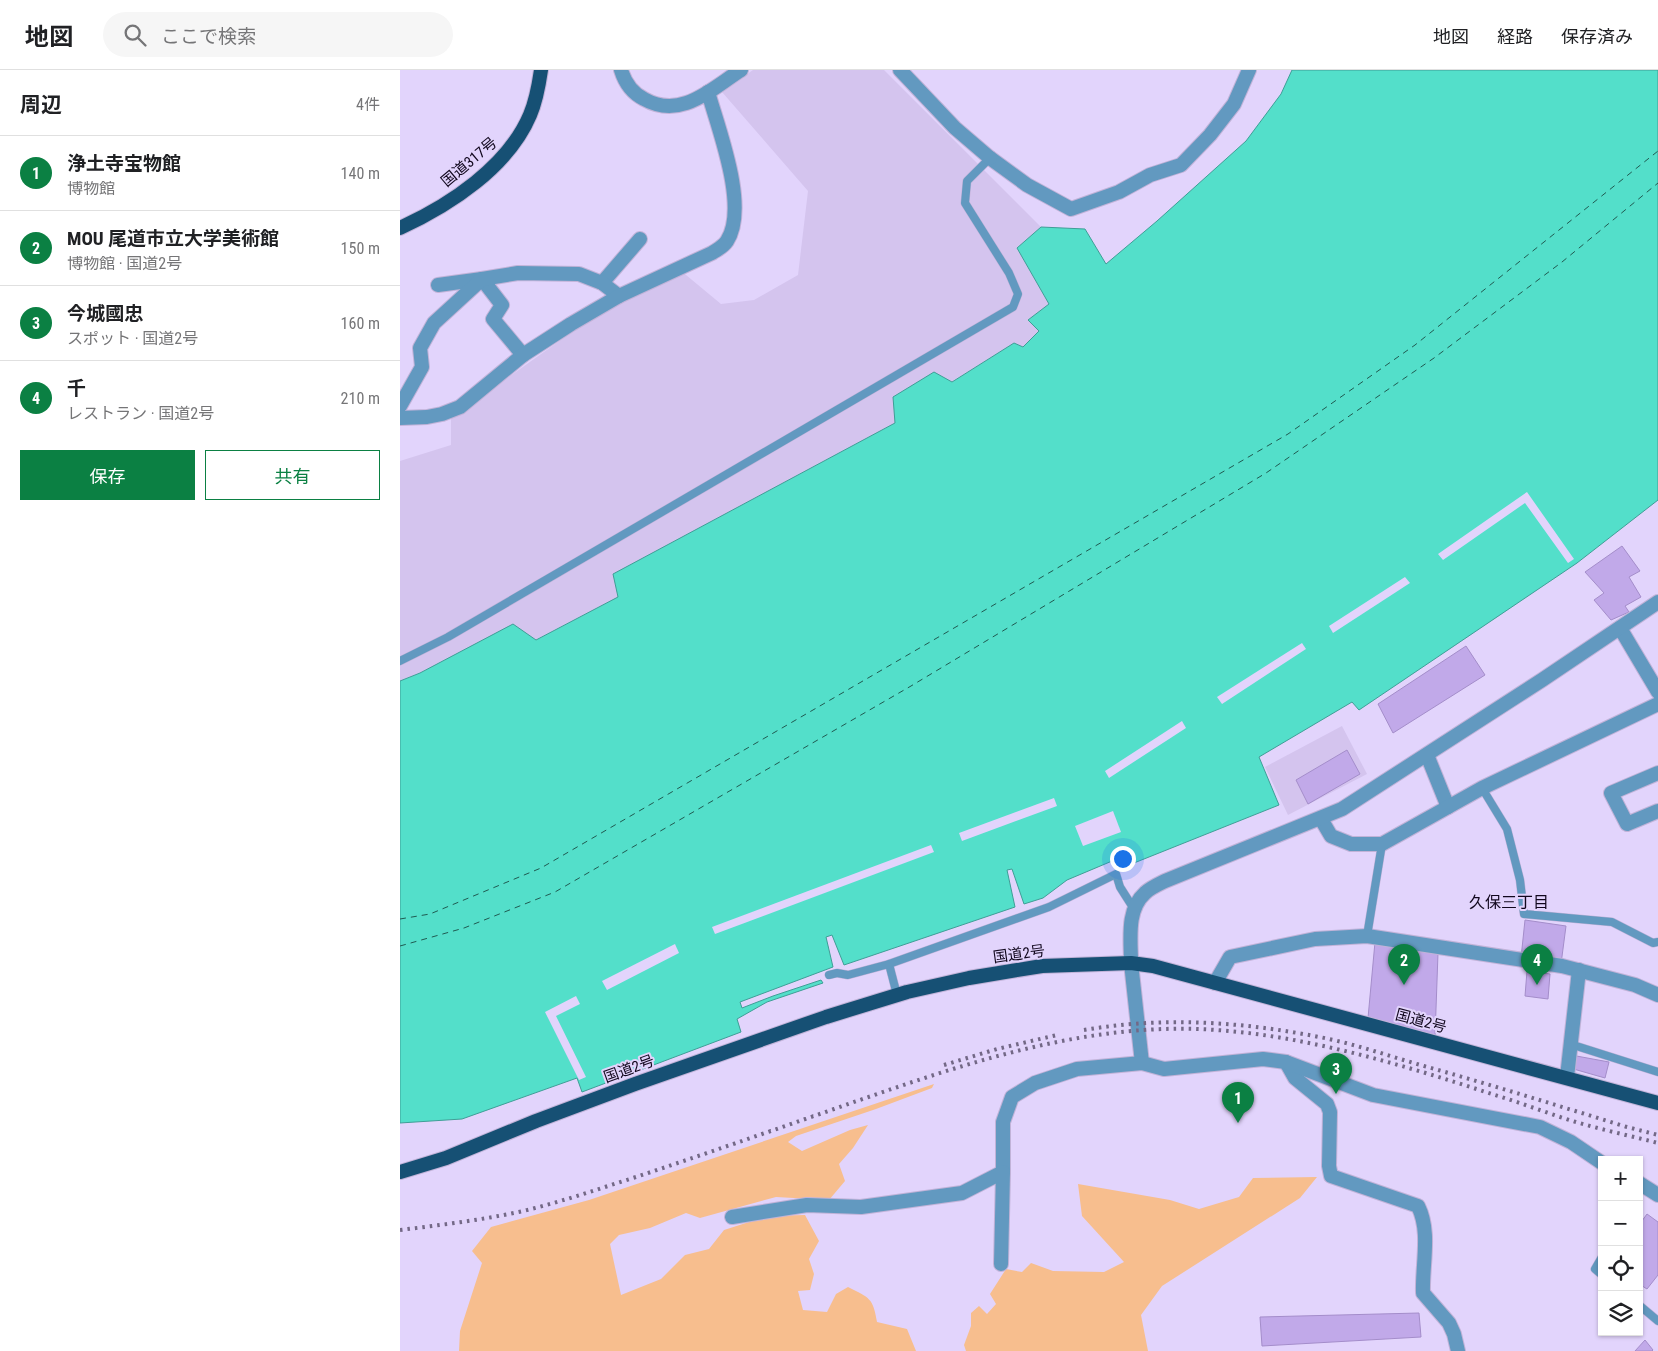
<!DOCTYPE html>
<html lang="ja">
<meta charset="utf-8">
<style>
body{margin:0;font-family:"Roboto Condensed","Noto Sans JP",sans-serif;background:#f6f6f6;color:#202124}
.controls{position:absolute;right:15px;bottom:15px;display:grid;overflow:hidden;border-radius:0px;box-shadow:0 1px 4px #0004}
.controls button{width:45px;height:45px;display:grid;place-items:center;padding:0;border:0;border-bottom:1px solid #e0e0e0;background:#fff;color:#202124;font:25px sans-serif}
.you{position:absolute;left:722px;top:788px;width:18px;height:18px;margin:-12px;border:4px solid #fff;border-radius:50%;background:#1a73e8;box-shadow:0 0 0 8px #1a73e833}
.badge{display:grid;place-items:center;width:32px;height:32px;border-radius:50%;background:#0b8043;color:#fff;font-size:16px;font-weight:700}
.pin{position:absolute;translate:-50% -41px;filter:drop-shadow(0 1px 2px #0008)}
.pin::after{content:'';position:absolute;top:26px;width:18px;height:15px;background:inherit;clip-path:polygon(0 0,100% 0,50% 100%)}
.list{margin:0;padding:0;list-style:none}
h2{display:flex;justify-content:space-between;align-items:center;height:65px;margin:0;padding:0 20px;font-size:21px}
h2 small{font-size:16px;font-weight:400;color:#757577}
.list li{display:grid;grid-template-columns:32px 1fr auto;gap:15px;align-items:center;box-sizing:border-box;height:75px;padding:0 20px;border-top:1px solid #e0e0e0}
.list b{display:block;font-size:19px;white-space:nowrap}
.list p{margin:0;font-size:16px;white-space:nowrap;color:#757577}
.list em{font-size:16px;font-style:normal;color:#757577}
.actions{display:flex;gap:10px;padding:15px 20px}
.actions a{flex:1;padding:11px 0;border:1px solid #0b8043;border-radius:0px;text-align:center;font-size:18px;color:#0b8043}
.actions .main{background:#0b8043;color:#fff}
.icon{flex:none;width:28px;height:28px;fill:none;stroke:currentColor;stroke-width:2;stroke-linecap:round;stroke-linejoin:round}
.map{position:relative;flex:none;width:1258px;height:1281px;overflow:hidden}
header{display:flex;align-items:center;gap:30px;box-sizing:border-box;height:70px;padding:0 25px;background:#fff;border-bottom:1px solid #e0e0e0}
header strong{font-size:24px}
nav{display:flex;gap:28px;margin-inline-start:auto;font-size:18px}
.search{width:350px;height:45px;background:#f6f6f6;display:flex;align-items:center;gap:12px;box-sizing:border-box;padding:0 18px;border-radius:28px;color:#757577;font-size:19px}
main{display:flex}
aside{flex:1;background:#fff}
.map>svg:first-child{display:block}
.built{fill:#d4c4ee}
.green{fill:#f7be8e}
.water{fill:#53dfca;stroke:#3f9e96}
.pier{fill:#e2d4fc}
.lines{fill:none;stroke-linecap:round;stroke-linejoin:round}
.ferry{stroke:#205a51;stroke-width:1;stroke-dasharray:6 5;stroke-linecap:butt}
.building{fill:#c1a9e9;stroke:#a48dca}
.service-casing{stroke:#c1b3d8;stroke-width:9}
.minor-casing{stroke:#c1b3d8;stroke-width:16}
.tertiary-casing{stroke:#c1b3d8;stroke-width:16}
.trunk-casing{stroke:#c1b3d8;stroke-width:16}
.service{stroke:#6299c0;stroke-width:8}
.minor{stroke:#6299c0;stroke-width:14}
.tertiary{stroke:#6299c0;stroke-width:14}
.trunk{stroke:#165074;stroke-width:14}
.rail{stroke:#736886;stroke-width:4;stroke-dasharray:2.5 5;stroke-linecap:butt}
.labels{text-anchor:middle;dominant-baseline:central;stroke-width:4;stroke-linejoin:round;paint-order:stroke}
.street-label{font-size:15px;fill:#11071d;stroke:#e2d4fc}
.neighbourhood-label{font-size:16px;fill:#11071d;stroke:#e2d4fc}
</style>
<header>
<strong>地図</strong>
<div class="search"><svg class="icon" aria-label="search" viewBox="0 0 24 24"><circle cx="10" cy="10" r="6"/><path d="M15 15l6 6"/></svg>ここで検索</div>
<nav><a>地図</a><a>経路</a><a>保存済み</a></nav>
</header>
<main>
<aside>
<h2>周辺<small>4件</small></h2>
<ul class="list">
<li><span class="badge">1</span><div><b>浄土寺宝物館</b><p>博物館</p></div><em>140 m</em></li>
<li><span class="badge">2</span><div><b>MOU 尾道市立大学美術館</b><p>博物館 · 国道2号</p></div><em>150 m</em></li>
<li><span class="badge">3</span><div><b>今城國忠</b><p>スポット · 国道2号</p></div><em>160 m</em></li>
<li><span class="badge">4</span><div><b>千</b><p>レストラン · 国道2号</p></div><em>210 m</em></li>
</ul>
<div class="actions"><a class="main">保存</a><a>共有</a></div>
</aside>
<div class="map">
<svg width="1258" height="1281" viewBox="0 0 1258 1281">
<rect width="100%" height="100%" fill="#e2d4fc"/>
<g class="built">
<polygon points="353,0 484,0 641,157 617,178 649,234 628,250 639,261 623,277 614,273 551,312 495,353 214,504 218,527 135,570 20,603 0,611 0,391 51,375 51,348 203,240 280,200 321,234 354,230 398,205 408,121 322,22"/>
<polygon points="942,656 967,704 888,745 865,697"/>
</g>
<g class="green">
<path d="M534,1014l-2,4 -56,21 -80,27 -8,6 14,9 48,-21 18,-5 -15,23 -14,16 6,17 -16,19 -53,-3 -76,21 -14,-5 -36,15 -31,7 -9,9 11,51 40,-16 24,-24 24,-6 15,-19 44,-14 37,-1 14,26 -10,18 5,15 -4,16 -12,1 5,19 24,2 9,-18 12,-7c22,11 25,11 29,35l30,7 9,22h-457l1,-20 22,-68 -10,-12 19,-24 98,-27z"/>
<polygon points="917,1107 900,1128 762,1216 741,1245 748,1281 566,1281 564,1275 571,1256 571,1243 579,1236 587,1244 596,1234 590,1224 606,1199 622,1202 631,1193 653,1201 704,1202 724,1192 682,1146 678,1114 770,1130 799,1139 839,1127 853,1108"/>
</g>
<polygon class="water" points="892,0 1258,0 1258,430 1177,493 959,640 952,632 859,687 879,735 729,795 724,786 667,810 643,828 624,834 612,799 607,800 615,837 444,895 432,865 426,867 433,897 340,932 342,938 373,926 421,910 423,913 367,932 337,949 341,962 182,1022 177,1008 62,1049 0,1053 0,611 20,603 113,554 136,570 218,527 213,504 495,353 493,327 534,302 552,312 614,273 623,277 639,261 628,250 649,234 617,178 641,157 685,159 706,194 757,151 846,71 881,24"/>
<g class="pier">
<polygon points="1127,422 1174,489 1168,493 1125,433 1043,490 1038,484"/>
<polygon points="1005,507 1010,513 933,563 929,556"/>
<polygon points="902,573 906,579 822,634 817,627"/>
<polygon points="782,651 786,658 709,708 705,701"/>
<polygon points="654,728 657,736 562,771 559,763"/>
<polygon points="713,741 721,762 683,776 675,756"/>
<polygon points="531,775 534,782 315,864 312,857"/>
<polygon points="275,874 279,883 207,920 202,911"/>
<polygon points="176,926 180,934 156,946 186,1007 179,1010 145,942"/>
</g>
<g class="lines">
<g class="ferry">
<polyline points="0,849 30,844 141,798 888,364 1015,275 1258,81"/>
<polyline points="0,876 64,858 155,822 511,616 866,403 1034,288 1162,192 1258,113"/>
</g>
</g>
<g class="building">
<polygon points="1222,476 1240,501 1229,507 1241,527 1225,536 1229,542 1211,550 1194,530 1204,523 1185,502"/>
<polygon points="1066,576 1085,605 993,663 978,634"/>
<polygon points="947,680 960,704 908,734 896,710"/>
<polygon points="1125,850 1166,856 1161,894 1121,888"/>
<polygon points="975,872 1038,883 1035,967 968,948"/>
<polygon points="1127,901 1150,904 1148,929 1125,926"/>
<polygon points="1171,985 1209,992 1205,1008 1170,998"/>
<polygon points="1247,1144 1258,1152 1258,1205 1247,1219 1239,1214 1239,1155"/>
<polygon points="1019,1243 1021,1267 862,1276 860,1247"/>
<polygon points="1245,1270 1253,1280 1252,1281 1235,1281"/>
</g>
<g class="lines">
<defs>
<g id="service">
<polyline points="0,591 48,567 613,237 618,224 609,203 565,133 567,111 590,88"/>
<polyline points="1082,718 1107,759 1120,810 1124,844 1212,852 1253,873 1258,872"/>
<polyline points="967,866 982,774"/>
<polyline points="489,894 497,925"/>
<polyline points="429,905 437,903 448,905 489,894 649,837 716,804 720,817 734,839"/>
<polyline points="1170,974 1258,1002"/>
<polyline points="1202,1187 1195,1199 1202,1205"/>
<polyline points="1239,1235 1258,1251"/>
</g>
<g id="minor">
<polyline points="590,88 627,115 671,139 719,122 750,105 781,95 810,65 834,34 849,0"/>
<polyline points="202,213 240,169"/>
<polyline points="38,215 82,209 102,235 93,249 123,285"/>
<polyline points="0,336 22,297 20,278 34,253 82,209 118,203 179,204 202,213 219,226"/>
<path d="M0,348l27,-1 15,-3 18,-7 63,-52 48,-31 48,-28 93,-43c6,-4 11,-6 15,-12 22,-34 -9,-113 -19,-149"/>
<polyline points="1220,558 1258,622"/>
<polyline points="1027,685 1048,737"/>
<polyline points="1258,703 1211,723 1227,754 1258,741"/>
<polyline points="921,749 931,766 951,774 982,774 1082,718 1258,634"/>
<polyline points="731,893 742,993"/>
<polyline points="815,913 830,887 915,869 967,866 1162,896 1235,915 1258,925"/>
<path d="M886,992l9,16 32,26 3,8 -1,54 2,10 87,30c13,26 4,58 5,87l26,30 5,11 4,17"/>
<polyline points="1167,1007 1179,900"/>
<polyline points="603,1102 603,1052 612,1027 635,1013 677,999 742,993 764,999 863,989 886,992 973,1025 1140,1057 1171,1072 1202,1093"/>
<polyline points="1239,1113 1258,1125"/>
<polyline points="332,1147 407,1135 461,1137 562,1123 603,1102 601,1194"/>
</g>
<g id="tertiary">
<path d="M221,0c4,13 11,23 23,29 37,21 67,-10 97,-29"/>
<polyline points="500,0 555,58 590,88"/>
<path d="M731,893c0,-23 -5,-53 14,-70 5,-5 14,-9 20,-12l177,-72 200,-129 116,-78"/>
</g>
<g id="trunk">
<path d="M0,158c50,-23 108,-61 130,-113 6,-14 9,-31 11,-45"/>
<polyline points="0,1102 46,1088 136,1051 235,1014 426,947 507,922 569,908 642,896 731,893 753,896 1258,1033"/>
</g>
</defs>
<use href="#service" class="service-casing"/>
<use href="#minor" class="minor-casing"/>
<use href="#tertiary" class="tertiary-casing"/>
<use href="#trunk" class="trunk-casing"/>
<use href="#service" class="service"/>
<use href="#minor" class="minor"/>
<use href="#tertiary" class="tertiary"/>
<use href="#trunk" class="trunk"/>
<g class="rail">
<path d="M684,960c82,-14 164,-8 245,9 32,7 63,18 95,27 68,19 135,40 203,61l31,8"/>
<polyline points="544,995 597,979 657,965"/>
<path d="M0,1160c41,-5 82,-10 123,-19 38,-9 75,-22 113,-34 66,-22 132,-45 198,-68 106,-37 215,-76 329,-80 110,-4 228,32 332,66 27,8 54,19 81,27 27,8 55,14 82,21"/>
</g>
</g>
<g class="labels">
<g class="street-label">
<text transform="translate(69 92) rotate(-40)">国道317号</text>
<text transform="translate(619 884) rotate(-8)">国道2号</text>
<text transform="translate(1021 951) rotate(15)">国道2号</text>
<text transform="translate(229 999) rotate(-20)">国道2号</text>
</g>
<g class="neighbourhood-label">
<text x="1109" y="832">久保三丁目</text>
</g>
</g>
</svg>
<div class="controls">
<button>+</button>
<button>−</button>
<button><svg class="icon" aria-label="locate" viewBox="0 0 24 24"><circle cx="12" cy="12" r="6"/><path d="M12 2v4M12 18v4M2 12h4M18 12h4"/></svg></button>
<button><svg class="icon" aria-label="layers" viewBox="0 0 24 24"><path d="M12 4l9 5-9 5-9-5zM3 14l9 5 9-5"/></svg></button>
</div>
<div class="you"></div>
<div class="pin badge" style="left:838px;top:1053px">1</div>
<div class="pin badge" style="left:1004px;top:915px">2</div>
<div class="pin badge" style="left:936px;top:1024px">3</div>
<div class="pin badge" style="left:1137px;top:915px">4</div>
</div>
</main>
